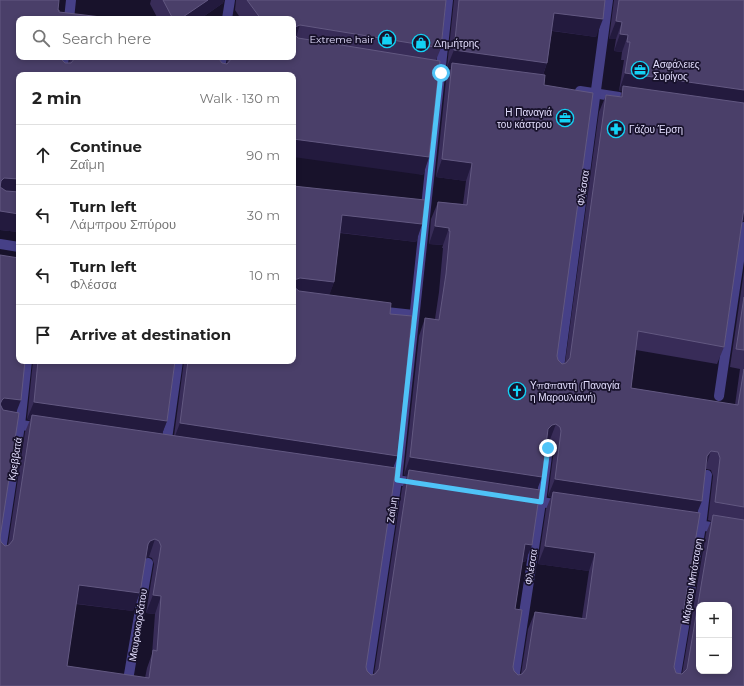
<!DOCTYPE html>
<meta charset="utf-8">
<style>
body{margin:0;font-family:Montserrat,sans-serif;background:#f6f6f6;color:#222}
.controls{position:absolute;right:12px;bottom:12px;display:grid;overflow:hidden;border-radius:8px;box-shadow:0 2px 6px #0003}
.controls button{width:36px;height:36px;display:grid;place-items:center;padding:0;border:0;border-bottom:1px solid #e0e0e0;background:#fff;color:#222;font:20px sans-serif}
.stop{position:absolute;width:12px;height:12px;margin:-9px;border:3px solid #4fc3f7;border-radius:50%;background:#fff}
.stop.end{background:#4fc3f7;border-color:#fff;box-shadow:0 1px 4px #0008}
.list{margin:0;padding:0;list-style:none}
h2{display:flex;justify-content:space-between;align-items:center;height:52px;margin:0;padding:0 16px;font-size:17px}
h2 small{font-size:13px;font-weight:400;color:#767676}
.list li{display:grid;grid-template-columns:26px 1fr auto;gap:12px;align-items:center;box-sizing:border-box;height:60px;padding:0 16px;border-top:1px solid #e0e0e0}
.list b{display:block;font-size:15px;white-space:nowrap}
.list p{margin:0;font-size:13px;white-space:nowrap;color:#767676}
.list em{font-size:13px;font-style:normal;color:#767676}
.icon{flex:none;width:22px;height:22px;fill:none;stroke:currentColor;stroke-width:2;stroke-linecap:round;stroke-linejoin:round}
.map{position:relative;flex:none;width:744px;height:686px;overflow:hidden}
.search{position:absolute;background:#fff;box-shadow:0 2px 6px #0003;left:16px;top:16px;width:280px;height:44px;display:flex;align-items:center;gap:10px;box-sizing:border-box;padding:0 14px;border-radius:8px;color:#767676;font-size:15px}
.panel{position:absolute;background:#fff;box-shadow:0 2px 6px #0003;left:16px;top:72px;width:280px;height:292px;border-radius:8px}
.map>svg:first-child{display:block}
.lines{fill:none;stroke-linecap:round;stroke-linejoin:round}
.minor{stroke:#464087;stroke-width:10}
.wall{fill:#382c58;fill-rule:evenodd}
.shaded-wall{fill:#231a3e}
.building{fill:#4a3f69;stroke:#625881;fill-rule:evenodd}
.route{stroke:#4fc3f7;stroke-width:5}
.labels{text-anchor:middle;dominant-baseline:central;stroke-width:3.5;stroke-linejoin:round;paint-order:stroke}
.poi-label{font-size:10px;fill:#e3defe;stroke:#18122b;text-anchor:start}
.street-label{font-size:10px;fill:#e3defe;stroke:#18122b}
</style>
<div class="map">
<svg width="744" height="686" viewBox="0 0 744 686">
<rect width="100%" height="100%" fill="#18122b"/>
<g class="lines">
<g class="minor">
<polyline points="69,19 71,0"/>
<polyline points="227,19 230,0"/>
<polyline points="62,75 64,57"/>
<polyline points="219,75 222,57"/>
<polyline points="580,91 619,97"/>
<polyline points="0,244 19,247"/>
<polyline points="377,311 414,315"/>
<polyline points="558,375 608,0"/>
<polyline points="719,396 744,227"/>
<polyline points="0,422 42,428"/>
<polyline points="166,446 178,361"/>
<polyline points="382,478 417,483"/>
<polyline points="526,500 562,505"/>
<polyline points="685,523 744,532"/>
<polyline points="0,557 20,425 27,361"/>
<polyline points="127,686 148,563"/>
<polyline points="366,686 397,480 448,0"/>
<polyline points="513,686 541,502 548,448"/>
<polyline points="674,686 701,526 707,475"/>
</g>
</g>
<g class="wall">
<polygon points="0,0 19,19 62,60 65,63 69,63 70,57 220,57 219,59 222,63 227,63 228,57 293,57 293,19 241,19 235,10 236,0 446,0 441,48 436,60 429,157 423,175 19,75 19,232 0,230"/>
<polygon points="151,0 224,0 223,3 200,19 158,19 150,4"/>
<path d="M454,0h151l-9,37 -44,-6 -5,32 -4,12 1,10 13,271 1,4 4,4 3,-1 34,-251 7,-17 14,2 2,-6h-3l5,-31h-3l1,-8 -8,-1 2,-12h-7l5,-39h130l-2,221 -18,126 -7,17 -81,-14 -5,38 104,17 5,-36 -10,-2 14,-96v415h-744l1,-144 4,4 3,-1 17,-113 5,-12 -3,-1 6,-58h142l-8,60 -5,13 12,2 10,-75h109v-175l129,38 -6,18 -76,-9 -6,49 -5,13 61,19 3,154 -27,199 1,4 4,4 3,-1 28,-186 5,-12 -3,-1 15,-139 6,-18 10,1 4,-27 4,-44h-1l1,-3 -14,-1 2,-25 7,-17 25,2 3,-23 -30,-4 10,-97 5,-12 -4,-1zM546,442h3l5,3v4l-6,47 3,1 -5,12 -8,55 51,7 -7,47 -47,-6 -7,17 -7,45 -3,1 -4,-4 -1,-4 2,-58 7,-47h3l7,-17 5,-56zM706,469l5,1 2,6 -5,44 3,1 -5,12 -24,141 -6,-1 -2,-6 23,-154zM149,557l3,1 2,6 -8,49 9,1 -3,40 -5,14 -2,10 -78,-12 9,-62 57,7 13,-53z"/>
</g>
<g class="shaded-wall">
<polygon points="208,0 224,0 223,3 200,19 180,19"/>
<polygon points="554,13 603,19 596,37 548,30"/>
<polygon points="616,21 622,22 616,39 609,39"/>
<polygon points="300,25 294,43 293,32 295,27"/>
<polygon points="620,34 628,35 622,52 614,51"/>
<polygon points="454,50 547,63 541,80 452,63 451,68 447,67"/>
<polygon points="625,73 744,90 744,108 623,86 622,91 619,91"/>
<polygon points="293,139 429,157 423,175 293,157"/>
<polygon points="442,159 472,163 466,181 436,177"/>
<polygon points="4,178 19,179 19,198 0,196 1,181"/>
<polygon points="744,208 744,221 741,221"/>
<polygon points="0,211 19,214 19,232 0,230"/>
<polygon points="342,215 422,224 416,242 336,232"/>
<polygon points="435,226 449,228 443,245 429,244"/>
<polygon points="300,278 334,282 328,299 293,296 293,283 294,280"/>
<polygon points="4,398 21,400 14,418 0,416 0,404 2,400"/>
<polygon points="34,402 167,421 160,439 32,415 30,420 27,419"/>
<polygon points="180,423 398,456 391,473 173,441"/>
<polygon points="556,424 549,442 545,442 548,429 552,425"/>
<polygon points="711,451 705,469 707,456"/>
<polygon points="410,457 542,477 535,495 409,470 407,476 404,475"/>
<polygon points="555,479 702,501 695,518 553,492 551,497 548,496"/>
<polygon points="155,539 149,557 143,559 150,541"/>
<polygon points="525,544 532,545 525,562 518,561"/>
<polygon points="545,546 595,553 589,571 538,564"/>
<polygon points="79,585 140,593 133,611 72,603"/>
<polygon points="153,595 161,596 155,614 146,613"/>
</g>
<g class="building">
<polygon points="0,0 59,0 58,10 59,10 59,12 118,19 19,19 19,57 63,57 62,60 65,63 71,63 75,58 75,57 220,57 219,59 222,63 227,64 232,58 232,57 293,57 293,19 261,19 247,0 446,0 441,48 300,25 295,27 293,33 298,38 440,61 429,157 293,139 293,75 19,75 19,179 4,178 1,181 0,187 6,191 19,192 19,214 0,211"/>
<polygon points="163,0 208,0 180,19 173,19"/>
<polygon points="459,0 605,0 603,19 554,13 547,63 454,50"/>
<polygon points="619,0 744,0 744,90 625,73 630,42 627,42 628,35 620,34 622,22 616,21"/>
<polygon points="452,63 545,75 544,85 593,93 557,356 558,360 562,364 566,363 570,358 606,95 622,97 623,86 744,103 744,208 724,347 638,331 631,388 738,405 744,369 744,507 715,502 720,458 718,452 711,451 707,456 702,501 555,479 561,431 560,427 556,424 552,425 548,429 542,477 410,457 425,318 439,320 446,274 450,231 449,231 449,228 435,226 438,202 467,205 472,163 442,159"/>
<polygon points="293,186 425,200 422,224 342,215 334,282 300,278 294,280 293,283 294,287 299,291 391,303 390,314 412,316 398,456 180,423 188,361 293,361"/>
<polygon points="0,255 19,258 19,361 25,361 21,400 4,398 2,400 0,404"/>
<polygon points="744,297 744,350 736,349"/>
<polygon points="38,361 175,361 167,421 34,402"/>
<polygon points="0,404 3,410 19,413 0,538"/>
<path d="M32,415l364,53 -30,199 1,4 4,4 4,-1 4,-5 30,-199 131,20 -8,55 -7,-1 -10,65 7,1 -9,57 1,4 4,4 4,-1 4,-5 9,-57 51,7 9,-66 -50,-7 8,-54 147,21 -26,154 2,6 6,1 5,-5 26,-154 31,5v166h-744v-148l1,4 4,4 4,-1 4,-5zM155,539l4,2 2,5 -8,49 8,1 -4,55 -4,-1 -4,28 -82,-12 12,-81 61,8 8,-49 2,-3zM699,605h30v66h-30z"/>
</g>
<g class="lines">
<polyline class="route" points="441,73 397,480 541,502 548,448"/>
</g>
<defs>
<symbol id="shop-ring" viewBox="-11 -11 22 22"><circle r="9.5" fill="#18122b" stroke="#13d2f5" stroke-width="1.5"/><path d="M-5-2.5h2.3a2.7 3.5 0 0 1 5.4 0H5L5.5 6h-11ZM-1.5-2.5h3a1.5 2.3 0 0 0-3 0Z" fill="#13d2f5"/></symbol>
<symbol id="office-ring" viewBox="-11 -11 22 22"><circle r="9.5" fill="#18122b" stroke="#13d2f5" stroke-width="1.5"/><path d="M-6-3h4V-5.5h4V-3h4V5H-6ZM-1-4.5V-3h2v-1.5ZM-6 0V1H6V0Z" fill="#13d2f5"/></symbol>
<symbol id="pharmacy-ring" viewBox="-11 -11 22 22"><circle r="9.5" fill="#18122b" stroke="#13d2f5" stroke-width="1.5"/><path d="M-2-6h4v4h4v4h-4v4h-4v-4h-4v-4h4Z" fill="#13d2f5"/></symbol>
<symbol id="church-ring" viewBox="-11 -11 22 22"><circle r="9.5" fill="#18122b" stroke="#13d2f5" stroke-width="1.5"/><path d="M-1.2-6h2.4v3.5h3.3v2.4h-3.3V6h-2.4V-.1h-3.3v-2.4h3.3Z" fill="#13d2f5"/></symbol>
</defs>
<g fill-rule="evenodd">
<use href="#shop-ring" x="377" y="29" width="20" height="20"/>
<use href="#shop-ring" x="411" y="33" width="20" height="20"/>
<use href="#office-ring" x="630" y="60" width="20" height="20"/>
<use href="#office-ring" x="555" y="108" width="20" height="20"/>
<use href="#pharmacy-ring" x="606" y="119" width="20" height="20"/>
<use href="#church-ring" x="507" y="381" width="20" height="20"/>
</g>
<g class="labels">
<g class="poi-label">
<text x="374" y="39" text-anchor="end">Extreme hair</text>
<text x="434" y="43">Δημήτρης</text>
<text x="653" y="64">Ασφάλειες<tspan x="653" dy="12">Συρίγος</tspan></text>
<text x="552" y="112" text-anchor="end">Η Παναγιά<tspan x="552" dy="12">του κάστρου</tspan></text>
<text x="629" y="129">Γάζου Έρση</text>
<text x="530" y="385">Υπαπαντή (Παναγία<tspan x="530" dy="12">η Μαρουλιανή)</tspan></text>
</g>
<g class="street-label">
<text transform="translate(583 188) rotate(-82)">Φλέσσα</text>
<text transform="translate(15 459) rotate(-81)">Κρεββατά</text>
<text transform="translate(392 510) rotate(-82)">Ζαΐμη</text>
<text transform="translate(531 567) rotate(-81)">Φλέσσα</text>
<text transform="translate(692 581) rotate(-81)">Μάρκου Μπότσαρη</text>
<text transform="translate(138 625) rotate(-81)">Μαυροκορδάτου</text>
</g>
</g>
</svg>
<div class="controls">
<button>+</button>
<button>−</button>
</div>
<div class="stop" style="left:441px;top:73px"></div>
<div class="stop end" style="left:548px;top:448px"></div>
<div class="search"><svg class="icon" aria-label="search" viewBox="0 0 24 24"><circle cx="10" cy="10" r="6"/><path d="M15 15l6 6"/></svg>Search here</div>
<section class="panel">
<h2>2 min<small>Walk · 130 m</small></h2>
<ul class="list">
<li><svg class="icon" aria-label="ahead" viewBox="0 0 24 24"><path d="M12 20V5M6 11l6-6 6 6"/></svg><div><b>Continue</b><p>Ζαΐμη</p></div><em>90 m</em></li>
<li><svg class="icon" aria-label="left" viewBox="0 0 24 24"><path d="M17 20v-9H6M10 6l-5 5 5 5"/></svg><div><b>Turn left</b><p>Λάμπρου Σπύρου</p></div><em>30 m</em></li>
<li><svg class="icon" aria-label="left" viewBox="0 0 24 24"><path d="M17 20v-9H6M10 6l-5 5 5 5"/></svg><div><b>Turn left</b><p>Φλέσσα</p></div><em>10 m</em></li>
<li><svg class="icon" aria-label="arrive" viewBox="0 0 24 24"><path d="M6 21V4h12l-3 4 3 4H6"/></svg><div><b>Arrive at destination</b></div></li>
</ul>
</section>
</div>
